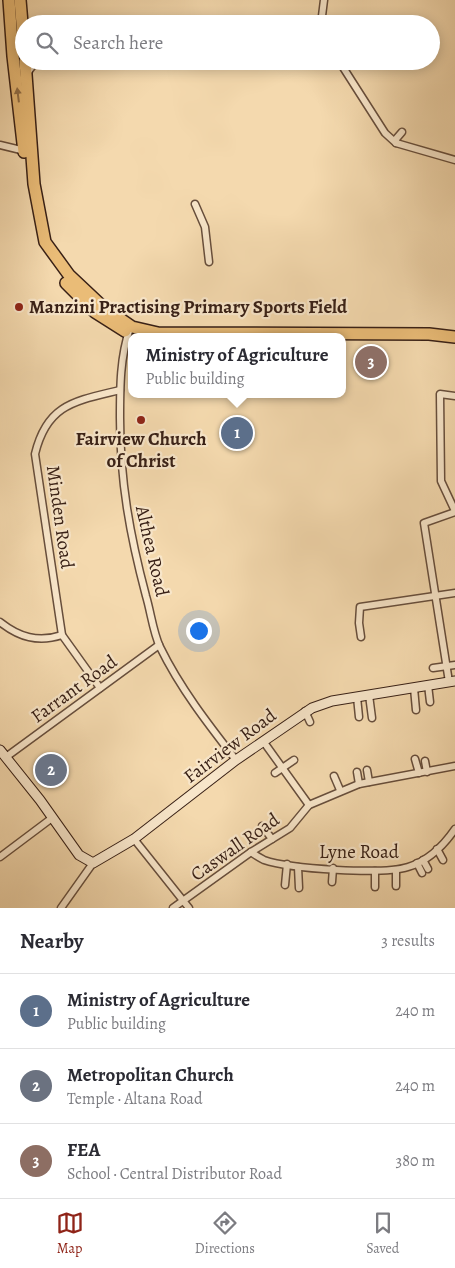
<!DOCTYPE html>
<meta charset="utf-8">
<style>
body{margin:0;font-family:Alegreya,serif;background:#f7f7f7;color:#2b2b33}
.you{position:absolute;left:198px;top:630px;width:18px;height:18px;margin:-12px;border:4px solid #fff;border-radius:50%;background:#1a73e8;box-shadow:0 0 0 8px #1a73e833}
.badge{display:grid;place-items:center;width:32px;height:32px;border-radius:50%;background:#8f2418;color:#fff;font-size:16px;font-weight:700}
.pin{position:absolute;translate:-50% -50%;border:2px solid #fff;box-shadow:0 1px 5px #0006}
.popup{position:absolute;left:128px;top:333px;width:218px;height:65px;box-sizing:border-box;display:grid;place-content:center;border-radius:10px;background:#fff;filter:drop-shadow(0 1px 4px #0005);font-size:16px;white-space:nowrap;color:#7c7c81}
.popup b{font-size:19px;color:#2b2b33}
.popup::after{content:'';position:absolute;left:50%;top:100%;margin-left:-10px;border:10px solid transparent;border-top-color:#fff}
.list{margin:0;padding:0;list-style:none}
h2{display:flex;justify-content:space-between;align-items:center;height:65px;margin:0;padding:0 20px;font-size:21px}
h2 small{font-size:16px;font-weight:400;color:#7c7c81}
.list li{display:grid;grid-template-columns:32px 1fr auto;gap:15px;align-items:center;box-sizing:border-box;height:75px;padding:0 20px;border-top:1px solid #e1e1e2}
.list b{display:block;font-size:19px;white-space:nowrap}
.list p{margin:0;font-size:16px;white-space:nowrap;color:#7c7c81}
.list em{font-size:16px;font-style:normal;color:#7c7c81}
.icon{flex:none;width:28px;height:28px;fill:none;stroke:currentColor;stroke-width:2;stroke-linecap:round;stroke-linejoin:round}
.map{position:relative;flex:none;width:455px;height:908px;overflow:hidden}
.search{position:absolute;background:#fff;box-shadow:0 2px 12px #0003;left:15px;right:15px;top:15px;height:55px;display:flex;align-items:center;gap:12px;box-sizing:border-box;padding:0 18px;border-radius:28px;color:#7c7c81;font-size:19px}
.sheet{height:290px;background:#fff}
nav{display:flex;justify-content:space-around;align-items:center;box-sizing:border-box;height:70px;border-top:1px solid #e1e1e2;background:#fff;font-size:14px;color:#7c7c81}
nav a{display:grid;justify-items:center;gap:2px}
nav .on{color:#8f2418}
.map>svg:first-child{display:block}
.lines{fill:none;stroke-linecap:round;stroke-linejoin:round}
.street-casing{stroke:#674e3c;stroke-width:9}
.secondary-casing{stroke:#382016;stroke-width:11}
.highway-casing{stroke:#382016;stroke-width:14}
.street{stroke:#f8e6ca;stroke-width:6}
.secondary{stroke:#f8e6ca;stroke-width:9}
.highway{stroke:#eabc77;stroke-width:11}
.oneway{fill:#916e46}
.poi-dot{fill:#8f2418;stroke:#f8e6ca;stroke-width:2}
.labels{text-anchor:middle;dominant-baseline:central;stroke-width:4.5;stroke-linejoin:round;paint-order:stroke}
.poi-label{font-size:19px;font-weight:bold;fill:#382016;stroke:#f8e6ca;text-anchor:start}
.street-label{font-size:19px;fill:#382016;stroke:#f8e6ca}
</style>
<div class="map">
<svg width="455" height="908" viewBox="0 0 455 908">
<rect width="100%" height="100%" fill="#f4d9ae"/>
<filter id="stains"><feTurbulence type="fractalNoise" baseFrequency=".004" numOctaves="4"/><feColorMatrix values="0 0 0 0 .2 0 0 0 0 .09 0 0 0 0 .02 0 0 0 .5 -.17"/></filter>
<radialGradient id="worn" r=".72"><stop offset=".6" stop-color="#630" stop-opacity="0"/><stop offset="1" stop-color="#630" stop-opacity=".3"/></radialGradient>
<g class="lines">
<defs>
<g id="street">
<polyline points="321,24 324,0"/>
<polyline points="339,61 385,133 396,143 455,160"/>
<polyline points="28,72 36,61"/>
<polyline points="396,143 396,139 402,132"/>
<polyline points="0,145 25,151"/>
<polyline points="195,204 205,227 209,262"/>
<path d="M130,328c-10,29 -10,59 -10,90 0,63 10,118 26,178 5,17 7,36 14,51 20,41 48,77 76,113"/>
<polyline points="455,396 440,394 441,481 455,511"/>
<path d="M0,622c19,15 38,21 62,13"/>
<polyline points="361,637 359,623 360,607 455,593"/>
<polyline points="433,668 455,665"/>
<polyline points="449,682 424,523 455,512"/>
<polyline points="428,685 430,702"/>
<path d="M100,688l-38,-53 -27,-181c12,-50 40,-53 85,-64"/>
<polyline points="414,688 416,710"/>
<polyline points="369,695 372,718"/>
<polyline points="357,697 359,717"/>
<polyline points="305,711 310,722"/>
<polyline points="263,741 309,805"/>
<polyline points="6,757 159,645"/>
<polyline points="415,759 419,773"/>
<polyline points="425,761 427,772"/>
<polyline points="367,770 369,782"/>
<polyline points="357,772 359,784"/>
<polyline points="275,773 294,760"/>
<polyline points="334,776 340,790"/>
<polyline points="262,826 272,839"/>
<polyline points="134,839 189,908"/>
<polyline points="437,849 443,860"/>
<path d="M251,852c4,3 9,6 13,8 26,9 119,15 144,7 20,-6 36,-22 47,-38"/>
<polyline points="0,857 52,818"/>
<polyline points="423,860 428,869"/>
<polyline points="417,863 422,873"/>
<polyline points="298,867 299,888"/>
<polyline points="396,870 396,886"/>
<polyline points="375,871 375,887"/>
<polyline points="332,882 333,868"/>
<polyline points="285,885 287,864"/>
<polyline points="61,908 93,863"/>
<polyline points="173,908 251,852 290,828 309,805 359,784 455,766"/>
</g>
<polyline id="secondary" points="0,750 40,800 79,855 93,863 134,839 236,760 312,708 332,701 455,681"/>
<g id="highway">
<polyline points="9,0 13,56 24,152"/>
<polyline points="20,0 24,47"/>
<polyline points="25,61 34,184 45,242 69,275 103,307 132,327 158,333 429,334 455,337"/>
<polyline points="66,283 95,312 125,331"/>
</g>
</defs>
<use href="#street" class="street-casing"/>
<use href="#secondary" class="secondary-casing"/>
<use href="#highway" class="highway-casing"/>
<use href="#street" class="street"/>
<use href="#secondary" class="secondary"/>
<use href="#highway" class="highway"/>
</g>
<defs><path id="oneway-solid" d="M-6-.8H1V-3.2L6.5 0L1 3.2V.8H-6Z" transform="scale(1.25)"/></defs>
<use class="oneway" href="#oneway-solid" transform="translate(18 95) rotate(-97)"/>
<g class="poi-dot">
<circle cx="19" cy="307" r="5"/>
<circle cx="141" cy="420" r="5"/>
</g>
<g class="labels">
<g class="poi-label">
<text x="29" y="307">Manzini Practising Primary Sports Field</text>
<text x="141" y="439" text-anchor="middle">Fairview Church<tspan x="141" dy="22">of Christ</tspan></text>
</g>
<g class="street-label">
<text transform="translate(60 517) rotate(82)">Minden Road</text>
<text transform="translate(152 551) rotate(77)">Althea Road</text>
<text transform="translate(74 689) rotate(-36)">Farrant Road</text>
<text transform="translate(230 746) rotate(-37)">Fairview Road</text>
<text transform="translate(235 847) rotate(-35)">Caswall Road</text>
<text x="359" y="852">Lyne Road</text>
</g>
</g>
<rect width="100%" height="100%" filter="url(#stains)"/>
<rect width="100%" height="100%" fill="url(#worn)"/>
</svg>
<div class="you"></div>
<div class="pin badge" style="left:237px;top:433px;background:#5c6f8a">1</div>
<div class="popup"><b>Ministry of Agriculture</b>Public building</div>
<div class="pin badge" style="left:51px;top:770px;background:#6b7280">2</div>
<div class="pin badge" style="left:371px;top:362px;background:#8d6e63">3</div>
<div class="search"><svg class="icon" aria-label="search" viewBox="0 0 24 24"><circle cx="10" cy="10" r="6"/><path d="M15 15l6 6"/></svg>Search here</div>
</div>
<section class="sheet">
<h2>Nearby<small>3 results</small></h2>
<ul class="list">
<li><span class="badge" style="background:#5c6f8a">1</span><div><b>Ministry of Agriculture</b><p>Public building</p></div><em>240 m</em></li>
<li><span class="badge" style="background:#6b7280">2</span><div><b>Metropolitan Church</b><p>Temple · Altana Road</p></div><em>240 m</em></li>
<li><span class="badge" style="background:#8d6e63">3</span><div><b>FEA</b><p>School · Central Distributor Road</p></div><em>380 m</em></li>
</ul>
</section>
<nav>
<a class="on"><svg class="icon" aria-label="map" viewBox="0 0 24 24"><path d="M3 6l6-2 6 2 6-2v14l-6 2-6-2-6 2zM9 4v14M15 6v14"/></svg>Map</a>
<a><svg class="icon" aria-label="directions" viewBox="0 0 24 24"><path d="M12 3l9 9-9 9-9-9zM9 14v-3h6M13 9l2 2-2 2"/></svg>Directions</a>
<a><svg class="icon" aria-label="saved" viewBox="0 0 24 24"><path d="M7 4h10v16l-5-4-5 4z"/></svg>Saved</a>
</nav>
